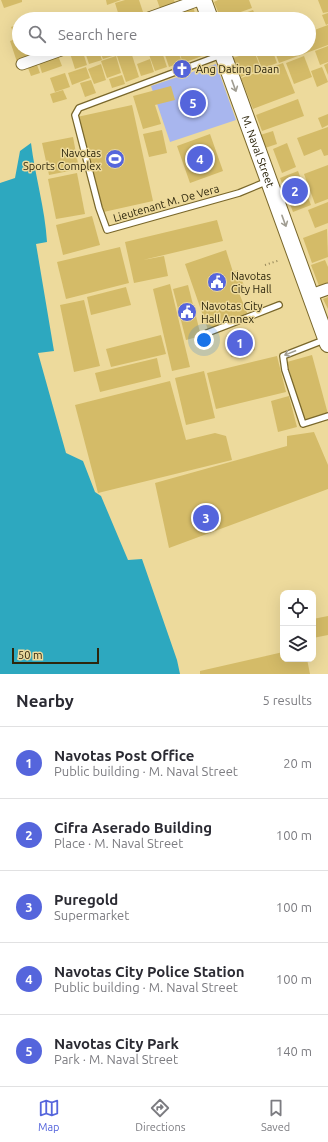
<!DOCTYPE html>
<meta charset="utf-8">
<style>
body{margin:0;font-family:Ubuntu,sans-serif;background:#f7f7f7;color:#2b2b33}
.controls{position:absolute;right:12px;bottom:12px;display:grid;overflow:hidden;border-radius:8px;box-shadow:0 4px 16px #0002}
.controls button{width:36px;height:36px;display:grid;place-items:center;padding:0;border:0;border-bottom:1px solid #e1e1e2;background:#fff;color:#2b2b33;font:20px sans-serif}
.scale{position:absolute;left:12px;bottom:10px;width:87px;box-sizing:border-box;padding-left:4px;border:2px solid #2d260c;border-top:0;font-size:11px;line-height:14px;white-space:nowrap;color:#2d260c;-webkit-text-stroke:3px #edda9c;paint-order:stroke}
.you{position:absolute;left:204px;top:340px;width:14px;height:14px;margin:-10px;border:3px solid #fff;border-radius:50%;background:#1a73e8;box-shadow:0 0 0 6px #1a73e833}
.badge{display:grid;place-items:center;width:26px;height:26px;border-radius:50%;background:#5565dc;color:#fff;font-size:13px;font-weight:700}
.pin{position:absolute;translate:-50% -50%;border:2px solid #fff;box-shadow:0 1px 4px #0006}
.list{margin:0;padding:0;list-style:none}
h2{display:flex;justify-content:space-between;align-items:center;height:52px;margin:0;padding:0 16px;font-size:17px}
h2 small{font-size:13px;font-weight:400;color:#7c7c81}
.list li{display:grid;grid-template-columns:26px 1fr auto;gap:12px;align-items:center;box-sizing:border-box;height:72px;padding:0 16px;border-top:1px solid #e1e1e2}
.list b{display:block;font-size:15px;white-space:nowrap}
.list p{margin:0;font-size:13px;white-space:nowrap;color:#7c7c81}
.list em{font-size:13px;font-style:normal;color:#7c7c81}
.icon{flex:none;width:22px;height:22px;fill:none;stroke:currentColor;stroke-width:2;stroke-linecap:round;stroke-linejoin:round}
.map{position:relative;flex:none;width:328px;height:674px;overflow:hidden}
.search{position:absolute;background:#fff;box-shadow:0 4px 16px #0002;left:12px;right:12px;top:12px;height:44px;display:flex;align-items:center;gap:10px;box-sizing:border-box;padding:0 14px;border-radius:22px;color:#7c7c81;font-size:15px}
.sheet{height:412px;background:#fff}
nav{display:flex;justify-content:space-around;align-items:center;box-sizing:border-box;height:56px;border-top:1px solid #e1e1e2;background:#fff;font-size:11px;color:#7c7c81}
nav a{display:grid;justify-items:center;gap:2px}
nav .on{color:#5565dc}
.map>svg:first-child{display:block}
.green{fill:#a8b6ee}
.water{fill:#2da8bf}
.building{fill:#d4bb68}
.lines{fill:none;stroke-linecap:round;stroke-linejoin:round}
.service-casing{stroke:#79672b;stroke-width:8}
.minor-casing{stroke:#79672b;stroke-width:13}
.secondary-casing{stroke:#79672b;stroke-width:18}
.path{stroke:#948659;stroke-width:2;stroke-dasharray:1 3;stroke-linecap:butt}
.service{stroke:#fff;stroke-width:5.5}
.minor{stroke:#fff;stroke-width:11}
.secondary{stroke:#fff;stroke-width:16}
.oneway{stroke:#a09d92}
.labels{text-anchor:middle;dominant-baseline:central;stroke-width:3;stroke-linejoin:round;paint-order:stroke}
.poi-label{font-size:11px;fill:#2d260c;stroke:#edda9c;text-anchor:start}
.street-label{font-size:11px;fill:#2d260c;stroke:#edda9c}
</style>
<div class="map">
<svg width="328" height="674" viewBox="0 0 328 674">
<rect width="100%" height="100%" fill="#edda9c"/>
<polygon class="green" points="216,64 236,120 170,142 151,86"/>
<path class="water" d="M31,143c4,33 14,65 16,99l-11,2 18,107 -16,2 28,100 17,8 12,31 6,4 27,64 14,-1 35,101 3,14h-180v-491l15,-5 5,-27z"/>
<g class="building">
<polygon points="1,0 22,0 22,2 4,8"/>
<polygon points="106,0 121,0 107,5"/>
<polygon points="125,0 139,0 144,15 133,19 120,19 115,3"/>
<polygon points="157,0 174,0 176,6 161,11"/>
<polygon points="218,0 249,0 252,8 221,19 214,2"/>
<polygon points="318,0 328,0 328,12 323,13"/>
<polygon points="192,4 196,16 188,19 172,19 170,12"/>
<polygon points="253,10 257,19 238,19 237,16"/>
<polygon points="328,13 328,24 326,25 322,15"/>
<polygon points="19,24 19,36 15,37 11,27"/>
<polygon points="328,25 328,45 279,63 274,49 309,49 309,32"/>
<polygon points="19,38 19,49 29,49 32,56 17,62 10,41"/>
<polygon points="328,46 328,62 320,65 315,51"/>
<polygon points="31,49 50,49 34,57"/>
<polygon points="73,49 82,49 87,65 75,69 69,50"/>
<polygon points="84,49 98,49 102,60 89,64"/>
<polygon points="99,49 114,49 116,55 103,59"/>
<polygon points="115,49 126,49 126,51 117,54"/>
<polygon points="147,49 161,49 167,67 155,71"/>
<polygon points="163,49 177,49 182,62 169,67"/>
<polygon points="178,49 203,49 205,55 183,63"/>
<polygon points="229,49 241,49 241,51 230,55"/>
<polygon points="259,49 272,49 277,63 262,69 255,51"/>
<polygon points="254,51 261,69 241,77 233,58"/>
<polygon points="131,52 139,77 126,82 117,56"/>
<polygon points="57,53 62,66 42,73 38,60"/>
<polygon points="116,56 121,73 107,78 101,61"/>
<polygon points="304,56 312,77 294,84 286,63"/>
<polygon points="150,59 154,72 141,76 137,64"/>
<polygon points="36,62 40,73 31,76 27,65"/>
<polygon points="283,63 295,93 253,109 241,78"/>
<polygon points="328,63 328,75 324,65"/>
<polygon points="101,64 106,80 94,84 88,69"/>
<polygon points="86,67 90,78 72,85 68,73"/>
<polygon points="322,67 328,82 317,87 311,71"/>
<polygon points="65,73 70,87 55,92 50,78"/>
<polygon points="122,75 125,84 112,88 109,79"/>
<polygon points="91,80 96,93 85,97 80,83"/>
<polygon points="171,86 175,100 155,105 161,124 143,129 133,96"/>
<polygon points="63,90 67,99 53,103 50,94"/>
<polygon points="298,99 304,116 262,131 256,115"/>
<polygon points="132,105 153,201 99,213 77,117"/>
<polygon points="328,114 328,125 322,128 318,118"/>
<polygon points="328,127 328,155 324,156 321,149 304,156 297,138"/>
<polygon points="162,130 167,153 149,157 143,134"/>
<polygon points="273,131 277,144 262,149 257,136"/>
<polygon points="210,134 223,171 190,183 177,146"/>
<polygon points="73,137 79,169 49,175 42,143"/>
<polygon points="287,143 296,167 282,173 273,149"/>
<polygon points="328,165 328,199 315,204 304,174"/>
<polygon points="298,171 311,205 293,212 280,178"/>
<polygon points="77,173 85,214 56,219 48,179"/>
<polygon points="328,202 328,223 315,228 308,210"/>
<polygon points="92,216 100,245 63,255 56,225"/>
<polygon points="217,220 223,241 143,260 164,256 168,276 134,283 125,242"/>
<polygon points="327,229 328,257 312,263 303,238"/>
<polygon points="120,247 129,283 66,299 57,262"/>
<polygon points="226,250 233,272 238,270 246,291 239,293 248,315 208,330 185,264"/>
<polygon points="325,260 328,267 328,283 319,286 311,265"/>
<polygon points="170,284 190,367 172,371 153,289"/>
<polygon points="188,285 201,336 186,340 173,289"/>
<polygon points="126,287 131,305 91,315 87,297"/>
<polygon points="328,297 328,309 323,299"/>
<polygon points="84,300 100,366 74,372 60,305"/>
<polygon points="249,330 255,350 231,357 226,336"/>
<polygon points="161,335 166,354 111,367 106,349"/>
<polygon points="312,355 328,414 304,421 287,362"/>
<polygon points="277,356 286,392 216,409 207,373"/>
<polygon points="157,358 161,377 100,392 95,373"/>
<polygon points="204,371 215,418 186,425 175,378"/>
<polygon points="170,381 186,440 215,433 226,436 232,460 98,493 75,405"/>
<polygon points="289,396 297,427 278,432 271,401"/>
<polygon points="314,432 328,465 328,489 169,548 155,483 287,446 287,436"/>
<polygon points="328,616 328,635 313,638 313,619"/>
<polygon points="283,652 283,659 307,659 310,674 200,674 200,671"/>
</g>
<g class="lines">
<defs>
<g id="service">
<polyline points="221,55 79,108 75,115 99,208 107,230 239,193 268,181"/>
<polyline points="207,333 279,305"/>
<polyline points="324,340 283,356 285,370 303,424 328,416"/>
</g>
<g id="minor">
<polyline points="146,19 199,0"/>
<polyline points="22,64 64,49"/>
<polyline points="311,295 328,289"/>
</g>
<g id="secondary">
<polyline points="203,0 210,19"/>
<path id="s1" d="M221,49l107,295"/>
</g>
</defs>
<use href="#service" class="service-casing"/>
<use href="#minor" class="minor-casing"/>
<use href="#secondary" class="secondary-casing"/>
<polyline class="path" points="265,265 280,260"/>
<use href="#service" class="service"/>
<use href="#minor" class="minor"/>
<use href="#secondary" class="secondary"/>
</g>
<defs><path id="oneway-shaft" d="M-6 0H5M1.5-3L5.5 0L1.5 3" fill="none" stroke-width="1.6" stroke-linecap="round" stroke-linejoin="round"/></defs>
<g class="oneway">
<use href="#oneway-shaft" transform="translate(234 86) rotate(70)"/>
<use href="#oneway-shaft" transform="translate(284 221) rotate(70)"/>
<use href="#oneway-shaft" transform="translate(290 353) rotate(158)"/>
</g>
<defs>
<symbol id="church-disc" viewBox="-11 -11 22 22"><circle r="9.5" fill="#5565dc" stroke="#edda9c"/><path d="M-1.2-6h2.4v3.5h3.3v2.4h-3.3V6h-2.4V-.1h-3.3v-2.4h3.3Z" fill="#fff"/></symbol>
<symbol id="stadium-disc" viewBox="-11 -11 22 22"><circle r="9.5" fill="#5565dc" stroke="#edda9c"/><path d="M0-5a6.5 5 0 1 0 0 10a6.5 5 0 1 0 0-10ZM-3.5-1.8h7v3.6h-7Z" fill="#fff"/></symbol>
<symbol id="civic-disc" viewBox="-11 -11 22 22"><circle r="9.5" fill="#5565dc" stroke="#edda9c"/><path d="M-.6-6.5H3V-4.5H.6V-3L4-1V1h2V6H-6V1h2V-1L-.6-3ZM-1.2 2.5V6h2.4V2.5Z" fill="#fff"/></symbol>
</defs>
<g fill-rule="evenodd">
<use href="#church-disc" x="171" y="58" width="22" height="22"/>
<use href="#stadium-disc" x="104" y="148" width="22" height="22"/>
<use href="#civic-disc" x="206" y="271" width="22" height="22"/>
<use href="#civic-disc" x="176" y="301" width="22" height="22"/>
</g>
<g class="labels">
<g class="poi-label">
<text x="196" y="69">Ang Dating Daan</text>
<text x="101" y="153" text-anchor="end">Navotas<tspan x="101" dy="13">Sports Complex</tspan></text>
<text x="231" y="276">Navotas<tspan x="231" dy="13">City Hall</tspan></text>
<text x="201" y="306">Navotas City<tspan x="201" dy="13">Hall Annex</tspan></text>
</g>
<g class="street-label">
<text stroke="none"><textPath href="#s1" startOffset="109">M. Naval Street</textPath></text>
<text transform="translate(166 203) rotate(-16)">Lieutenant M. De Vera</text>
</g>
</g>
</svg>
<div class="controls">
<button><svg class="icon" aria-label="locate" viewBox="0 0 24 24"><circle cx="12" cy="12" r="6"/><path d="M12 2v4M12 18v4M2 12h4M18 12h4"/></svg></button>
<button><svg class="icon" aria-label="layers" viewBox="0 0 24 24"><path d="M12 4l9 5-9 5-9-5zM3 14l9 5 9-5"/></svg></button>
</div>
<div class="scale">50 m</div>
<div class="you"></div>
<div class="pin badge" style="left:240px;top:343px">1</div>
<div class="pin badge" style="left:295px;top:191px">2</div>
<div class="pin badge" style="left:206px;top:518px">3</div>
<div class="pin badge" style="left:200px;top:159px">4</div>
<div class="pin badge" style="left:193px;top:103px">5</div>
<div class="search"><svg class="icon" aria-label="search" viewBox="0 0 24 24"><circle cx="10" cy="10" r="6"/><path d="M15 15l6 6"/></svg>Search here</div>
</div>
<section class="sheet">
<h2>Nearby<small>5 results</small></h2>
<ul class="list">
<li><span class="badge">1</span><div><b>Navotas Post Office</b><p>Public building · M. Naval Street</p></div><em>20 m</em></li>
<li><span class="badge">2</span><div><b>Cifra Aserado Building</b><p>Place · M. Naval Street</p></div><em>100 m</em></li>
<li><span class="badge">3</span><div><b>Puregold</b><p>Supermarket</p></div><em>100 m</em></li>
<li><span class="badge">4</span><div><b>Navotas City Police Station</b><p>Public building · M. Naval Street</p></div><em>100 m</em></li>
<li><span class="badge">5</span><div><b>Navotas City Park</b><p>Park · M. Naval Street</p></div><em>140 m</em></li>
</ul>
</section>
<nav>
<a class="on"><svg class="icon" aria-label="map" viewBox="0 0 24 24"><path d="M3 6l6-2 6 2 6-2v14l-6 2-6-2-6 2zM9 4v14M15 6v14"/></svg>Map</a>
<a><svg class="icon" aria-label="directions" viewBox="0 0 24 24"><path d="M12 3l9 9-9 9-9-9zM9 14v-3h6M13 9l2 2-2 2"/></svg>Directions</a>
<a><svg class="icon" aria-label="saved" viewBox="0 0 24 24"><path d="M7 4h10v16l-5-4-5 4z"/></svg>Saved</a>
</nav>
